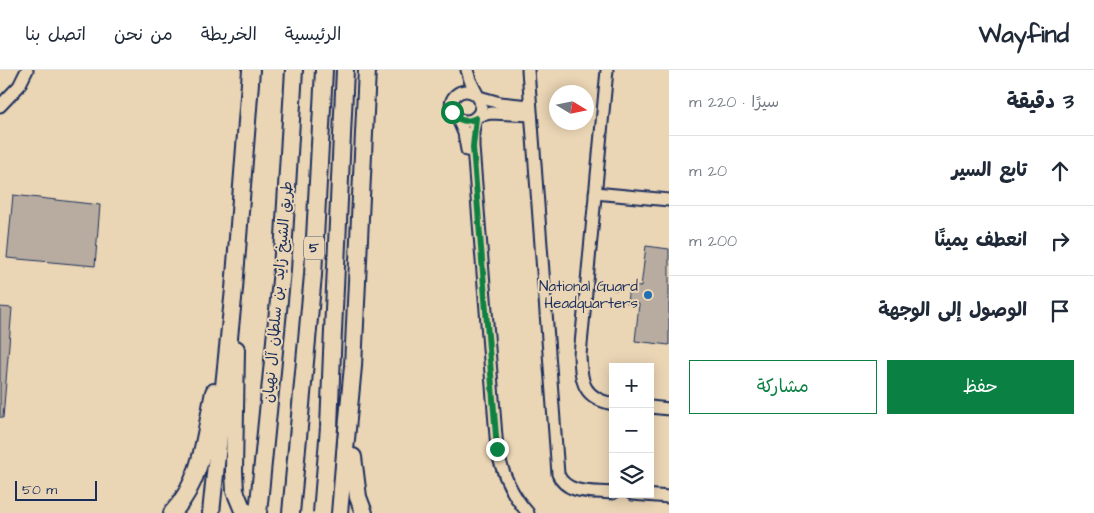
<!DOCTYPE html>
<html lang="ar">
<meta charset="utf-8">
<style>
body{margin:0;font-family:"Architects Daughter","Playpen Sans Arabic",sans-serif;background:#f6f6f7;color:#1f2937;direction:rtl}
.controls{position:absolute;right:15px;bottom:15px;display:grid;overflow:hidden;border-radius:0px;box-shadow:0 2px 12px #0003}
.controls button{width:45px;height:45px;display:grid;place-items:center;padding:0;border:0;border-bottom:1px solid #e0e1e3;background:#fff;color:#1f2937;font:25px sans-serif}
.compass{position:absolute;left:549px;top:15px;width:45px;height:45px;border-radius:50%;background:#fff;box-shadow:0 2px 12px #0003;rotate:100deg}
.scale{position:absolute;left:15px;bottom:12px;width:82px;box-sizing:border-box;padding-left:5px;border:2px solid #1b2f5e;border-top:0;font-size:14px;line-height:18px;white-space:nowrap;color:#1b2f5e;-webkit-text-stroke:4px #ead5b4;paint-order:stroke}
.stop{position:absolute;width:15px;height:15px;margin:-11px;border:4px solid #0b8043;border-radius:50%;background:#fff}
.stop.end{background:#0b8043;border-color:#fff;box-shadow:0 1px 5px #0008}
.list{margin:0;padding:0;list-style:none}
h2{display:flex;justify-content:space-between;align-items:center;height:65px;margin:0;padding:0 20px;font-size:21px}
h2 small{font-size:16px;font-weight:400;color:#747a83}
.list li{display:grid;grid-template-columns:32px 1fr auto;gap:15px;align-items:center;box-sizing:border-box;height:70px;padding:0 20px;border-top:1px solid #e0e1e3}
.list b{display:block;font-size:19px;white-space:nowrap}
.list em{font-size:16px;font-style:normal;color:#747a83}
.actions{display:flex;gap:10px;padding:15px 20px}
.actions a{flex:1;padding:11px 0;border:1px solid #0b8043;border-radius:0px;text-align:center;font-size:18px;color:#0b8043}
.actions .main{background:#0b8043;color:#fff}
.icon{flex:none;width:28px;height:28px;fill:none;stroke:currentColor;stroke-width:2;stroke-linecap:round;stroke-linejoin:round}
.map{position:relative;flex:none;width:669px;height:443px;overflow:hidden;direction:ltr}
header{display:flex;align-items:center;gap:30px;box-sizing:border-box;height:70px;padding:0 25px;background:#fff;border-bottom:1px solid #e0e1e3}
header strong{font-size:24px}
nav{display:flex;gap:28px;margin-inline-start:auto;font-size:18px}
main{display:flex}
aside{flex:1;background:#fff}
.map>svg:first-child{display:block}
.building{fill:#b7ac9f;stroke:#1b2f5e}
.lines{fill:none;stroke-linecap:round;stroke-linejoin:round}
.minor-casing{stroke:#1b2f5e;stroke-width:15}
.highway-casing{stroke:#1b2f5e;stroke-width:20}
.path{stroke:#1b2f5e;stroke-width:2;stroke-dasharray:4 4;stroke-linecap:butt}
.minor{stroke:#ead5b4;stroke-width:11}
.highway{stroke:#ead5b4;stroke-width:16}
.highway-bridge-casing{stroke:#1b2f5e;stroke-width:20;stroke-linecap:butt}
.highway-bridge{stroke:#ead5b4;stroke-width:16}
.route{stroke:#0b8043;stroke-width:6}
.poi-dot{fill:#1f6fb2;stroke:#ead5b4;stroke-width:2}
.labels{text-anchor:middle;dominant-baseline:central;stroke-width:4;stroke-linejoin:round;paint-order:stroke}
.shield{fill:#ead5b4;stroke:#596178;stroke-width:1}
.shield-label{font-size:14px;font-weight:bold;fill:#1b2f5e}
.poi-label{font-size:15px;fill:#1b2f5e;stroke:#ead5b4;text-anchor:end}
.street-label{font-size:15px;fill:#1b2f5e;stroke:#ead5b4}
</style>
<header>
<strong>Wayfind</strong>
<nav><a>الرئيسية</a><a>الخريطة</a><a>من نحن</a><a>اتصل بنا</a></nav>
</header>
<main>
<aside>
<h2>3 دقيقة<small>سيرًا · 220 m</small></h2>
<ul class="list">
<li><svg class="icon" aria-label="ahead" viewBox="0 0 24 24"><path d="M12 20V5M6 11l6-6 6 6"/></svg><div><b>تابع السير</b></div><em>20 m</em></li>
<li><svg class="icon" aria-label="right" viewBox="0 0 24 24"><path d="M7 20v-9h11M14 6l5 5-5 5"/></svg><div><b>انعطف يمينًا</b></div><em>200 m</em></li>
<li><svg class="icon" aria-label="arrive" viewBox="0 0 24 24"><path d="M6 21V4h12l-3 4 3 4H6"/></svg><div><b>الوصول إلى الوجهة</b></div></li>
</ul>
<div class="actions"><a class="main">حفظ</a><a>مشاركة</a></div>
</aside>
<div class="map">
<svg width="669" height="443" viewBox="0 0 669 443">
<rect width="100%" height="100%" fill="#ead5b4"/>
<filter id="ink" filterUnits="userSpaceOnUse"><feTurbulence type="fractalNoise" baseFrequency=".02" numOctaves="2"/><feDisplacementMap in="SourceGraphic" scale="10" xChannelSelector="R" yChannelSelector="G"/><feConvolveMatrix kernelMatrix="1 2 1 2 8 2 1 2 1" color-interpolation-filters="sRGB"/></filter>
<g filter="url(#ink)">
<g class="building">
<polygon points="13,125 100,135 95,196 7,188"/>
<polygon points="646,176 669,179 669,275 635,271 639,234 627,233 629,216 641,217"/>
<polygon points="0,237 12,238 3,348 0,347"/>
</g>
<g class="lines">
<defs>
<g id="minor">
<polyline points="467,0 470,10 477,24"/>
<path d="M528,0l30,404c8,21 36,17 55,19"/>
<path d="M607,0l-27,285c1,27 3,43 33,49"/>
<circle cx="466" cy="36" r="15"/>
<polyline points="479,27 500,33 530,36"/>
<polyline points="0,36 19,16 27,0"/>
<polyline points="478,46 491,43 531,45"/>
<path d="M476,47l-3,15v15l24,302c5,24 14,45 31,64"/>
<polyline points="458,49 464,63 467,80"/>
<polyline points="595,123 669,130"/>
<polyline points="650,337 669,339"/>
<polyline points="632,424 669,427"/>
</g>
<g id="highway">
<polyline points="236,279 234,401 235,421 242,438 248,443"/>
<polyline points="332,283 345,0"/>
<polyline points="353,387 358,427 364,443"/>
<path d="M172,443c31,-33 33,-79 42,-121"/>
<polyline points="211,443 234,219 251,0"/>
<polyline points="258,443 282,200 294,0"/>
<polyline points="291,443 313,205 324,0"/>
<polyline points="339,443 353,296 367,0"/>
</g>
</defs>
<use href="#minor" class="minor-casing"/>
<use href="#highway" class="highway-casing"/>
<polyline class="path" points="597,218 623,220"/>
<use href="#minor" class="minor"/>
<use href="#highway" class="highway"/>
<defs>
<polyline id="highway-bridge" points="322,443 329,357 332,283"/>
</defs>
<use href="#highway-bridge" class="highway-bridge-casing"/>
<use href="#highway-bridge" class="highway-bridge"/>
</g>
</g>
<g class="lines" filter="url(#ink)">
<path class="route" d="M452,42c6,9 15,11 24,6l-3,29 24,302"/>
</g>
<circle class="poi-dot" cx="648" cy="225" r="5"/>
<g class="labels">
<rect class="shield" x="304" y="166.5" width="20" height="23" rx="4"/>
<g class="shield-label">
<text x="314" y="178">5</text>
</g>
<g class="poi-label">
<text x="638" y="216">National Guard<tspan x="638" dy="17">Headquarters</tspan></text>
</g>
<g class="street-label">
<text transform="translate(278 222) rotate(-85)">طريق الشيخ زايد بن سلطان آل نهيان</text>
</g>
</g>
</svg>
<div class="controls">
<button>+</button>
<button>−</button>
<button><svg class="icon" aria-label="layers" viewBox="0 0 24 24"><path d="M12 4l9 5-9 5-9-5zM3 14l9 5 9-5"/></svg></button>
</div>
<svg class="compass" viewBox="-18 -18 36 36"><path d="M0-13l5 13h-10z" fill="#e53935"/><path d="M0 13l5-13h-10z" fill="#747a83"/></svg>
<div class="scale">50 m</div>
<div class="stop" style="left:452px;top:42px"></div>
<div class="stop end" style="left:497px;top:379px"></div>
</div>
</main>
